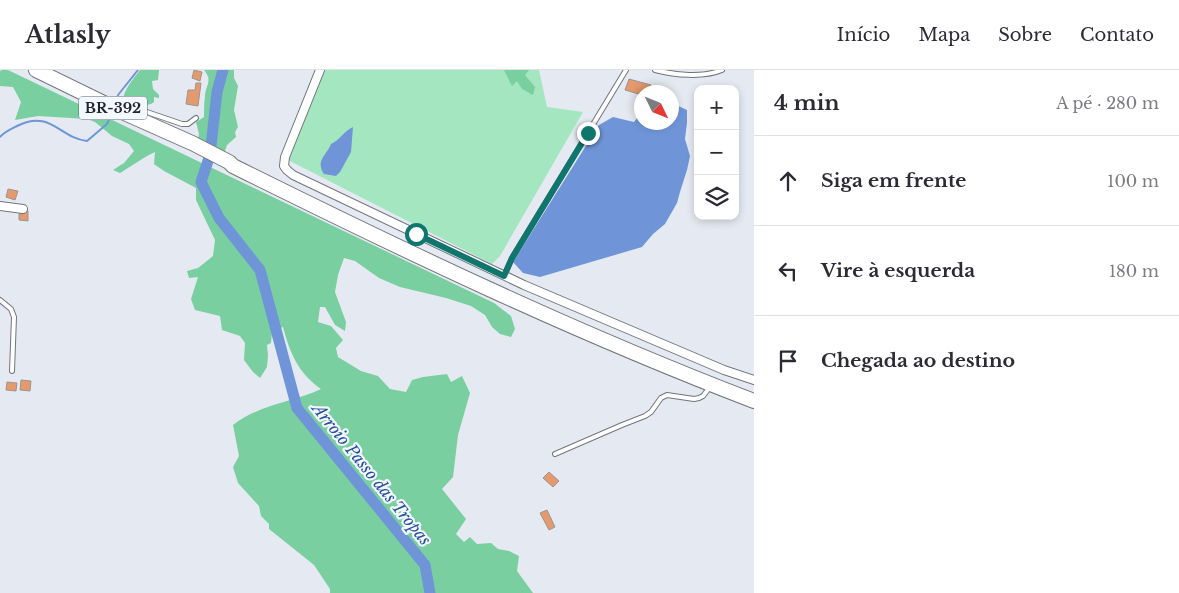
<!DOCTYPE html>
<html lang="pt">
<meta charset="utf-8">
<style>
body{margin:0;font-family:"Libre Baskerville",serif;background:#f7f7f7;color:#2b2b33}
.controls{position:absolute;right:15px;top:15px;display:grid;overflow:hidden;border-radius:10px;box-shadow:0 2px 8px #0003}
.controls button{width:45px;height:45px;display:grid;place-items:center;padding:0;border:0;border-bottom:1px solid #e1e1e2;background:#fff;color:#2b2b33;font:25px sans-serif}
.compass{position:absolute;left:634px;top:15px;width:45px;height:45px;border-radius:50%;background:#fff;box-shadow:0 2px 8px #0003;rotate:133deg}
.stop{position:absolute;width:15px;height:15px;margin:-11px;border:4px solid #0f766e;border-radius:50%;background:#fff}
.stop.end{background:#0f766e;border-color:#fff;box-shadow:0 1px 5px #0008}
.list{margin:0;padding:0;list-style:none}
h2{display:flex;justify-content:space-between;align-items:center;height:65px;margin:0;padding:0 20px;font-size:21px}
h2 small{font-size:16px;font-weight:400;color:#7c7c81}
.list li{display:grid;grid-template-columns:32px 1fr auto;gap:15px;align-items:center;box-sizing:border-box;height:90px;padding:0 20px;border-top:1px solid #e1e1e2}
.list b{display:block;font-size:19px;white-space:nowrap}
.list em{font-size:16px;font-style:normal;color:#7c7c81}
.icon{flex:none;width:28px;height:28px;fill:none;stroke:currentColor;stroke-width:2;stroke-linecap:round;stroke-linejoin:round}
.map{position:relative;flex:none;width:754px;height:523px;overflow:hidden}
header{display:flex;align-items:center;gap:30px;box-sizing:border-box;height:70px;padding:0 25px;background:#fff;border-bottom:1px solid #e1e1e2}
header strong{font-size:24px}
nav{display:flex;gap:28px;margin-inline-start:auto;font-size:18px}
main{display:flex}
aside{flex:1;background:#fff}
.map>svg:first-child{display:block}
.green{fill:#a3e6bf}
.forest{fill:#79cfa0}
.water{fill:#6f95d8}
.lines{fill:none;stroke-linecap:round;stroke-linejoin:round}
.stream{stroke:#6f95d8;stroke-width:2}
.river{stroke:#6f95d8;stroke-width:11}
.building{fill:#e59a6e;stroke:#9d948f}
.lane-casing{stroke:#71757c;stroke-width:6}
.street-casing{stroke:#71757c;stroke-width:10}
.highway-casing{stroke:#71757c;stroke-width:16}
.lane{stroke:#fff;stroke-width:4}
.street{stroke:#fff;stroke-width:8}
.highway{stroke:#fff;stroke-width:14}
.route{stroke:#0f766e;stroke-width:6}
.labels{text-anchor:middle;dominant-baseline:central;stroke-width:4.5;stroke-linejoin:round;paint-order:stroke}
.shield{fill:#f3f7fe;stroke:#616368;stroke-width:1}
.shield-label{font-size:14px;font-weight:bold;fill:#232428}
.water-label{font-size:16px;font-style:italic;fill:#234e9d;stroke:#f3f7fe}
</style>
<header>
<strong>Atlasly</strong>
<nav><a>Início</a><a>Mapa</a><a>Sobre</a><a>Contato</a></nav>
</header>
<main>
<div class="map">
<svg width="754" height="523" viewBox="0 0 754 523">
<rect width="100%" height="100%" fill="#e5eaf2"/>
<polygon class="green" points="324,0 539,0 547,37 583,42 500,186 492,194 286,89"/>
<g class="forest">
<path d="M2,0h6l486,233 17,13 4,13 -4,8 -11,-3 -8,-7 -7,-12 -14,-9 -25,-8 -46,-11 -21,-9 -24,-17 -11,-3 -6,17 -3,17 11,30 -1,9 -10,-6 -10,-18h-5l-2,15 13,4 12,14 -7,8 2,9 23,14 17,5 12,13 16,3 6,-12 11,-3 24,-3 4,8 11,-6 8,17 -12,42 -5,42 -11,12 24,30 -10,15 8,8 6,-5 7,7 14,-1 7,6 11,2 10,5 -2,15 16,22h-203v-4l-16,-24 -45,-36v-5l-8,-8 -2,-10 -21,-23 -5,-16 6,-11 -6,-31c25,-20 60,-23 88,-36 -23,-16 -31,-36 -38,-62l-11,5 -1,11 -4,2 1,10 -1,12 -7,11 -7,-6 -9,-12 1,-17 -5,-7 -18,-6 -2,-14 -25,-6 -4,-11 7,-22 -9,1 -2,-7 11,-3 15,-12 2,-16 -19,-40v-12l-32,-17 -10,-7 1,-12 -8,4 -27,17 -7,-3 11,-7 10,-12 -5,-7 -17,-8 -17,-14 -8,-3 -49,-3 -23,4 6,-18 -8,-15 -13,-1v-15z"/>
<path d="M140,0h19l-1,10 -6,1 1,8 6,6v3l-5,-1v5l-3,2c-6,1 -14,3 -20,2 -19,-4 4,-29 9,-36z"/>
<path d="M204,0h30v8l4,8 -4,24 4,17 -3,5 1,5 -9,8 -2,6 -2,2 -26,-11 2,-8 -3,-12 8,-5c0,-7 0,-14 1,-21 1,-12 8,-15 -1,-26z"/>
<polygon points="504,0 529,0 525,5 535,17 533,25 522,19 517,11 512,16"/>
</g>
<g class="water">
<polygon points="672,33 687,40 687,53 685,69 690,86 687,100 680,122 677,133 665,154 653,164 642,177 540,207 523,203 513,192 599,55 613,47 634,52 641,43 642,52 672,52"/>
<path d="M353,57l-2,25 -11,20 -4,4 -12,-2c-9,-14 3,-19 7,-30 9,-4 13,-13 22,-17z"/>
</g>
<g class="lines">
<g class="stream">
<polyline points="116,33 118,29 118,25 138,0"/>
<path d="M0,67c4,-5 11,-8 17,-11 34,-17 42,12 70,15l20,-17 5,-12"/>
</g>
<polyline class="river" points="223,0 217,22 210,85 201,112 219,148 260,200 297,338 425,495 430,523"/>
</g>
<g class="building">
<polygon points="194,0 202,2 200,11 192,8"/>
<polygon points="629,9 651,15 649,22 642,22 642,25 625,20"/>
<polygon points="196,13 201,13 198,36 186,34 188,20 195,20"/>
<polygon points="8,119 18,121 15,130 6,127"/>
<polygon points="23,141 28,141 28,151 19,150 19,144 23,144"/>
<polygon points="21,310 31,311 30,321 20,320"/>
<polygon points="7,312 17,313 16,321 6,320"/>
<polygon points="549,402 559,411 553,417 543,408"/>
<polygon points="547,440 555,457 549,460 540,443"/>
</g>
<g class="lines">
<defs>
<g id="lane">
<path d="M655,0c20,5 48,8 67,0"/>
<polyline points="128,39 138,39 182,54 188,54 196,48"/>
<polyline points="504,206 512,188 626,0"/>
<polyline points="0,230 11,239 14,247 12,301"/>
<polyline points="555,384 622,355 645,346 651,342 661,328 667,325 694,329 699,328 703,326 710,317"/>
</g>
<g id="street">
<polyline points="320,0 285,87 284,96 287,100 293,105 524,215 724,300 754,310"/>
<polyline points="0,136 23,139"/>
</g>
<path id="highway" d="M36,0l84,41 72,32 37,19 4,4c171,85 343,167 521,235"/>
</defs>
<use href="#lane" class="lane-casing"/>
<use href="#street" class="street-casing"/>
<use href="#highway" class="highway-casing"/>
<use href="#lane" class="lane"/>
<use href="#street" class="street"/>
<use href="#highway" class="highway"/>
</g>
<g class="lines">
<polyline class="route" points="416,164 504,206 512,188 588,63"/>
</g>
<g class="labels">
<rect class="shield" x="79" y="26.5" width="68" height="23" rx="4"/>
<g class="shield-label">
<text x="113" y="38">BR-392</text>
</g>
<g class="water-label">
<text transform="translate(372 404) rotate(51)">Arroio Passo das Tropas</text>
</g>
</g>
</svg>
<div class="controls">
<button>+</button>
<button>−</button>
<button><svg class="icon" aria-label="layers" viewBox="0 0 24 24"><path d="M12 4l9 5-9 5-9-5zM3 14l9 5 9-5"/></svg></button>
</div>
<svg class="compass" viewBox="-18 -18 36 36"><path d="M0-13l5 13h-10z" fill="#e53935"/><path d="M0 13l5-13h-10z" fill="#7c7c81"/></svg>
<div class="stop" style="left:416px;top:164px"></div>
<div class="stop end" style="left:588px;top:63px"></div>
</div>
<aside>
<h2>4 min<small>A pé · 280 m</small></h2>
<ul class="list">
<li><svg class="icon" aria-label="ahead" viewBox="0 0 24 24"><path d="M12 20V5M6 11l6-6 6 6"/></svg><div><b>Siga em frente</b></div><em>100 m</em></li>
<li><svg class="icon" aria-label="left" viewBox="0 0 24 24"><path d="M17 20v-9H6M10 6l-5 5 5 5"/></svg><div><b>Vire à esquerda</b></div><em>180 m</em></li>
<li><svg class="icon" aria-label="arrive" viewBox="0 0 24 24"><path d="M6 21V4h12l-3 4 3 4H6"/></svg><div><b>Chegada ao destino</b></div></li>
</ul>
</aside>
</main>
